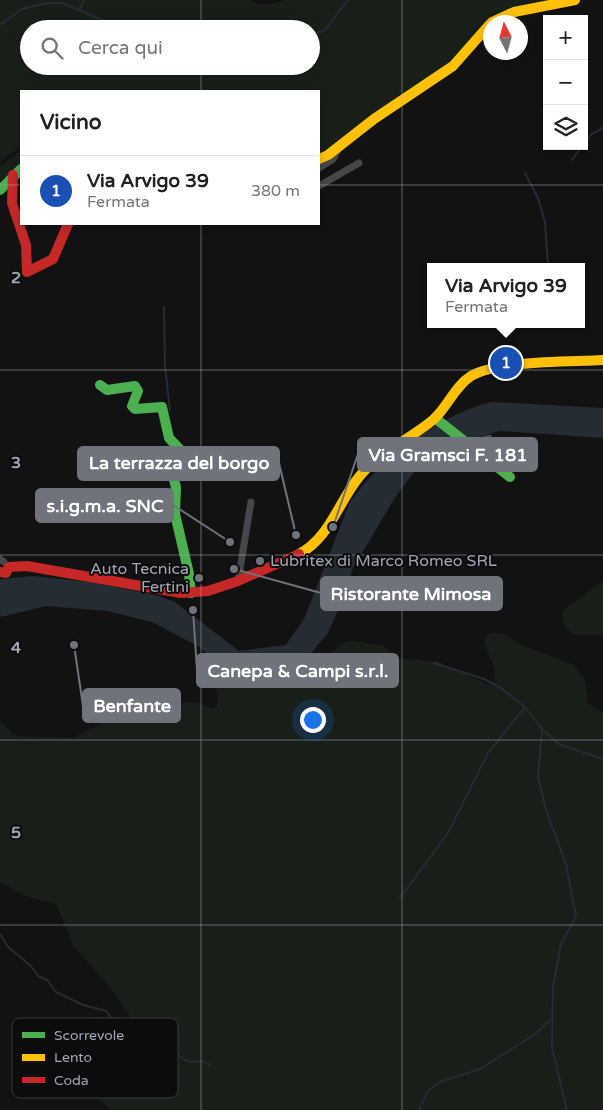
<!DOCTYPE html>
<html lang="it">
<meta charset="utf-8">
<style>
body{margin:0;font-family:"Varela Round",sans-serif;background:#f2f2f2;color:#202124}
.controls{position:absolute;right:15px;top:15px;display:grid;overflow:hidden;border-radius:0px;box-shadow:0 2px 8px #0003}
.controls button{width:45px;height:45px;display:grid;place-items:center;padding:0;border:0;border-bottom:1px solid #e0e0e0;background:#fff;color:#202124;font:25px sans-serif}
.compass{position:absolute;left:483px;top:15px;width:45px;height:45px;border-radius:50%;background:#fff;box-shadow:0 2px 8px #0003;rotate:354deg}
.you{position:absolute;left:312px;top:719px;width:18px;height:18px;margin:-12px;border:4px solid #fff;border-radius:50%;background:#1a73e8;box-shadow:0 0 0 8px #1a73e833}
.badge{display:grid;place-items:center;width:32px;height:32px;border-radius:50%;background:#0b8043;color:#fff;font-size:16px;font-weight:700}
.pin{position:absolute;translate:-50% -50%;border:2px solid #fff;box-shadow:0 1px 5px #0006}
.popup{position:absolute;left:427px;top:263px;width:158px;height:65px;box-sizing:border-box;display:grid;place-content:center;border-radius:0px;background:#fff;filter:drop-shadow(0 1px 4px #0005);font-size:16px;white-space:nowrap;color:#757577}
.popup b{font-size:19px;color:#202124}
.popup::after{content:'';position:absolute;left:50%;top:100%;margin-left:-10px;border:10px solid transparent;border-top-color:#fff}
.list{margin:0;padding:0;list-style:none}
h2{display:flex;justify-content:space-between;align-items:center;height:65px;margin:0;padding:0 20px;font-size:21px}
h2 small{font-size:16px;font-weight:400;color:#757577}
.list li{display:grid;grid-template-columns:32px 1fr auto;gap:15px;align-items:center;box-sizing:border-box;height:70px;padding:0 20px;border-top:1px solid #e0e0e0}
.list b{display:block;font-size:19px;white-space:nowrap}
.list p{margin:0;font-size:16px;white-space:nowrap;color:#757577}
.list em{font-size:16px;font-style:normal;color:#757577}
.icon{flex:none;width:28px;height:28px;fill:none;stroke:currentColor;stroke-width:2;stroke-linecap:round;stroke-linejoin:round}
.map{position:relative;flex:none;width:603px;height:1110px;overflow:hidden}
.search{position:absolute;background:#fff;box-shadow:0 2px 8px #0003;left:20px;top:20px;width:300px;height:55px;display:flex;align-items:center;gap:12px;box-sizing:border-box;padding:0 18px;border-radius:28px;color:#757577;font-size:19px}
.panel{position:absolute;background:#fff;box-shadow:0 2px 8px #0003;left:20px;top:90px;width:300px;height:135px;border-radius:0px}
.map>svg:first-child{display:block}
.green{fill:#181f19;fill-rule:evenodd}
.water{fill:#252c34}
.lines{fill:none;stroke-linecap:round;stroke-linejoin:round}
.stream{stroke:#252c34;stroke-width:2}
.street{stroke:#46474b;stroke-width:7}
.fast{stroke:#4caf50;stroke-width:10}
.slow{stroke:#ffc107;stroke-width:10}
.jam{stroke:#c62828;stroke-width:10}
.grid{fill:none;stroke:#a1a7b5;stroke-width:1;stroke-opacity:0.55}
.poi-dot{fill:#6f737c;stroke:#0c0c0e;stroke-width:2}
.labels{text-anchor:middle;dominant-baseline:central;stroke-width:4;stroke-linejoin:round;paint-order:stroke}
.poi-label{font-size:16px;fill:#a1a7b5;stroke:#0c0c0e;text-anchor:start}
.key{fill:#0c0c0e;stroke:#393a40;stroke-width:1}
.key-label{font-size:14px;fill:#a1a7b5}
.grid-label{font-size:16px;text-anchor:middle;font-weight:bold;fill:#a1a7b5;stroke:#0c0c0e;stroke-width:4;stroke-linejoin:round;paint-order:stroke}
.leader{fill:none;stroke:#6f737c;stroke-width:2}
.callout-dot{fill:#6f737c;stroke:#0c0c0e;stroke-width:2}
.callout{fill:#6f737c;stroke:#6f737c;stroke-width:2}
.callout-label{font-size:18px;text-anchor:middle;font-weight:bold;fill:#fff}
</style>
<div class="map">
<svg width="603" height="1110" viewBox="0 0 603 1110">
<rect width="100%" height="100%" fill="#121212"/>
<g class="green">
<path d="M0,0h250c12,7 22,5 35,0h295l-71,12 -71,62 -31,16 -88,66v-65h-298v55l-21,16zM29,29h282v37h-282z"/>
<polygon points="21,151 21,166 0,182 0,166"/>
<path d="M603,581v53c-19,2 -42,6 -41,-23z"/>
<path d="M491,633l13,1 15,10 55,21 11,15 3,24 15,9v397h-490c-19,-10 -56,-51 -51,-74 21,-24 38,-22 66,-11l3,-3 -3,-9 -20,-28 -34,-38 -18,-43 -31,-8 -25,-14v-162l13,14 5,2 55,2 33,-17 55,-10 23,-9 16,1 11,5 6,-1c5,-21 -10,-28 -16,-45l6,-3c23,20 47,37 79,20 15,-7 27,-18 43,-25 7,-3 11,-11 19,-13 5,-1 31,4 37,6l7,9 5,2 42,4 50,23 5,-3 1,-13 -11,-27 2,-6z"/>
</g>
<path class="water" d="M492,402l111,6v30l-103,-7 -29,8 -56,32 -19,25 -43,72 -14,40 -11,25 -15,18 -34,25 -28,4 -21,-6 -32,-28 -46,-24 -45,-11 -60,-5 -47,11v-38l34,-3 55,6 67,13 19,7 64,49 47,-6 18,-26 45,-115c30,-45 91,-90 143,-102z"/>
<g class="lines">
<g class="stream">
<polyline points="80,9 84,0"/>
<polyline points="0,25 22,9 47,3 62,3 107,22 139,29"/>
<polyline points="311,35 325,30 348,0"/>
<polyline points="584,144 592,134 603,128"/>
<polyline points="572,160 582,146"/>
<polyline points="525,173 538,198 545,222 548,267"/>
<polyline points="164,307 165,366 170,411"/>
<polyline points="434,663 484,679 501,688 525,707 542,729 559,744 603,759"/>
<polyline points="542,729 538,777 546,810 566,864 576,916 561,944 553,986 552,1048 567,1110"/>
<polyline points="400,898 448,833 488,753 525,707"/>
<polyline points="0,934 8,947 31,966 38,976 47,980 56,992 83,1005 106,1011 118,1025 143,1033 172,1049 183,1059 190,1062 203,1061 210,1065"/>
<polyline points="419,1110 428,1091 440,1082 480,1069 534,1035 551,1019"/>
</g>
<g class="street">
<polyline points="319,168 333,159 339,148"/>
<polyline points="319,186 359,163"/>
<polyline points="468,445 489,438"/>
<polyline points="0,559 4,562"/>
<polyline points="238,581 251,502"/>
</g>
<g class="fast">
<polyline points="0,190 21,169"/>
<polyline points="100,385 107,390 135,386 138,391 132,406 135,409 162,407 169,438 194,464 190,469 177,465 173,467 172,473 176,487 175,514 189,574 191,593"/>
<polyline points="435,418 510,477"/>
</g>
<g class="slow">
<polyline points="492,22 514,12 575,0"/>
<polyline points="319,159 328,155 374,119 453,66 490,24"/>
<path d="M299,554c30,-15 40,-53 60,-77 19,-25 52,-38 75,-58 14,-13 21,-33 37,-43 28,-16 99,-14 132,-16"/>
</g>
<g class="jam">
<polyline points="13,175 12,203 26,245 27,272 53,259 68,224"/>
<polyline points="0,572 6,573 9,567 27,566 181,593 208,591 238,581 299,554"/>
</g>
</g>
<path class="grid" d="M201,0v29M402,0v1110M201,66v25M0,185h21M319,185h284M201,224v886M0,370h603M0,555h603M0,740h603M0,925h603"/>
<g class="poi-dot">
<circle cx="260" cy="561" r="5"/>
<circle cx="199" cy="578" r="5"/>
</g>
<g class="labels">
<g class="poi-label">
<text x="270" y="561">Lubritex di Marco Romeo SRL</text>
<text x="189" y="569" text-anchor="end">Auto Tecnica<tspan x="189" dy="18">Fertini</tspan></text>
</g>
</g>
<rect x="12" y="1018" width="166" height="80" rx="8" class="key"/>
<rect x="22" y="1032" width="23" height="6" fill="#4caf50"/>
<rect x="22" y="1054" width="23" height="7" fill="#ffc107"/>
<rect x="22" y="1077" width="23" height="6" fill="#c62828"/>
<g class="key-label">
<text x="54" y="1040">Scorrevole</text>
<text x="54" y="1062">Lento</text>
<text x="54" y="1085">Coda</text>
</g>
<g class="grid-label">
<text x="16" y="283">2</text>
<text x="16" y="468">3</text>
<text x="16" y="653">4</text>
<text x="16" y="838">5</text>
</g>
<path class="leader" d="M333 527L358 454M296 535L279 463M230 542L173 505M234 569L321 593M193 610L197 670M74 645L83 706"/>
<g class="callout-dot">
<circle cx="333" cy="527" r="5"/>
<circle cx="296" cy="535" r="5"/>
<circle cx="230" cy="542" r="5"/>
<circle cx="234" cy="569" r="5"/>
<circle cx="193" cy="610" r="5"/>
<circle cx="74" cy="645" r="5"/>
</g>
<g class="callout">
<rect x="358" y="438" width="179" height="33" rx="5"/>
<rect x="78" y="447" width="201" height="33" rx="5"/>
<rect x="36" y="489" width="137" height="33" rx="5"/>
<rect x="321" y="577" width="181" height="33" rx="5"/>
<rect x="197" y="654" width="201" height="33" rx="5"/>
<rect x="83" y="689" width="97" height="33" rx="5"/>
</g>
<g class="callout-label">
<text x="448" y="461">Via Gramsci F. 181</text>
<text x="179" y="469">La terrazza del borgo</text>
<text x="105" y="512">s.i.g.m.a. SNC</text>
<text x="411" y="600">Ristorante Mimosa</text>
<text x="298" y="677">Canepa &amp; Campi s.r.l.</text>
<text x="132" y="712">Benfante</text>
</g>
</svg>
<div class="controls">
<button>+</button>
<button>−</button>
<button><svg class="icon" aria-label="layers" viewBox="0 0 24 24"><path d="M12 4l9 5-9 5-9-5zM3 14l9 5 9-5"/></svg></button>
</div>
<svg class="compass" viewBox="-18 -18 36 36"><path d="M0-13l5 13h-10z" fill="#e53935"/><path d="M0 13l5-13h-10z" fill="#757577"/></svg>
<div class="you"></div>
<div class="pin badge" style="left:506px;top:363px;background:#1a4fb4">1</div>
<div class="popup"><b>Via Arvigo 39</b>Fermata</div>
<div class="search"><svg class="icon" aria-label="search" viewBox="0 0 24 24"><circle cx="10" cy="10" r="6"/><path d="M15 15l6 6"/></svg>Cerca qui</div>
<section class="panel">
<h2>Vicino<small></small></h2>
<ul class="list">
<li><span class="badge" style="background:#1a4fb4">1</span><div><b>Via Arvigo 39</b><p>Fermata</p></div><em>380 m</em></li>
</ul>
</section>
</div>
